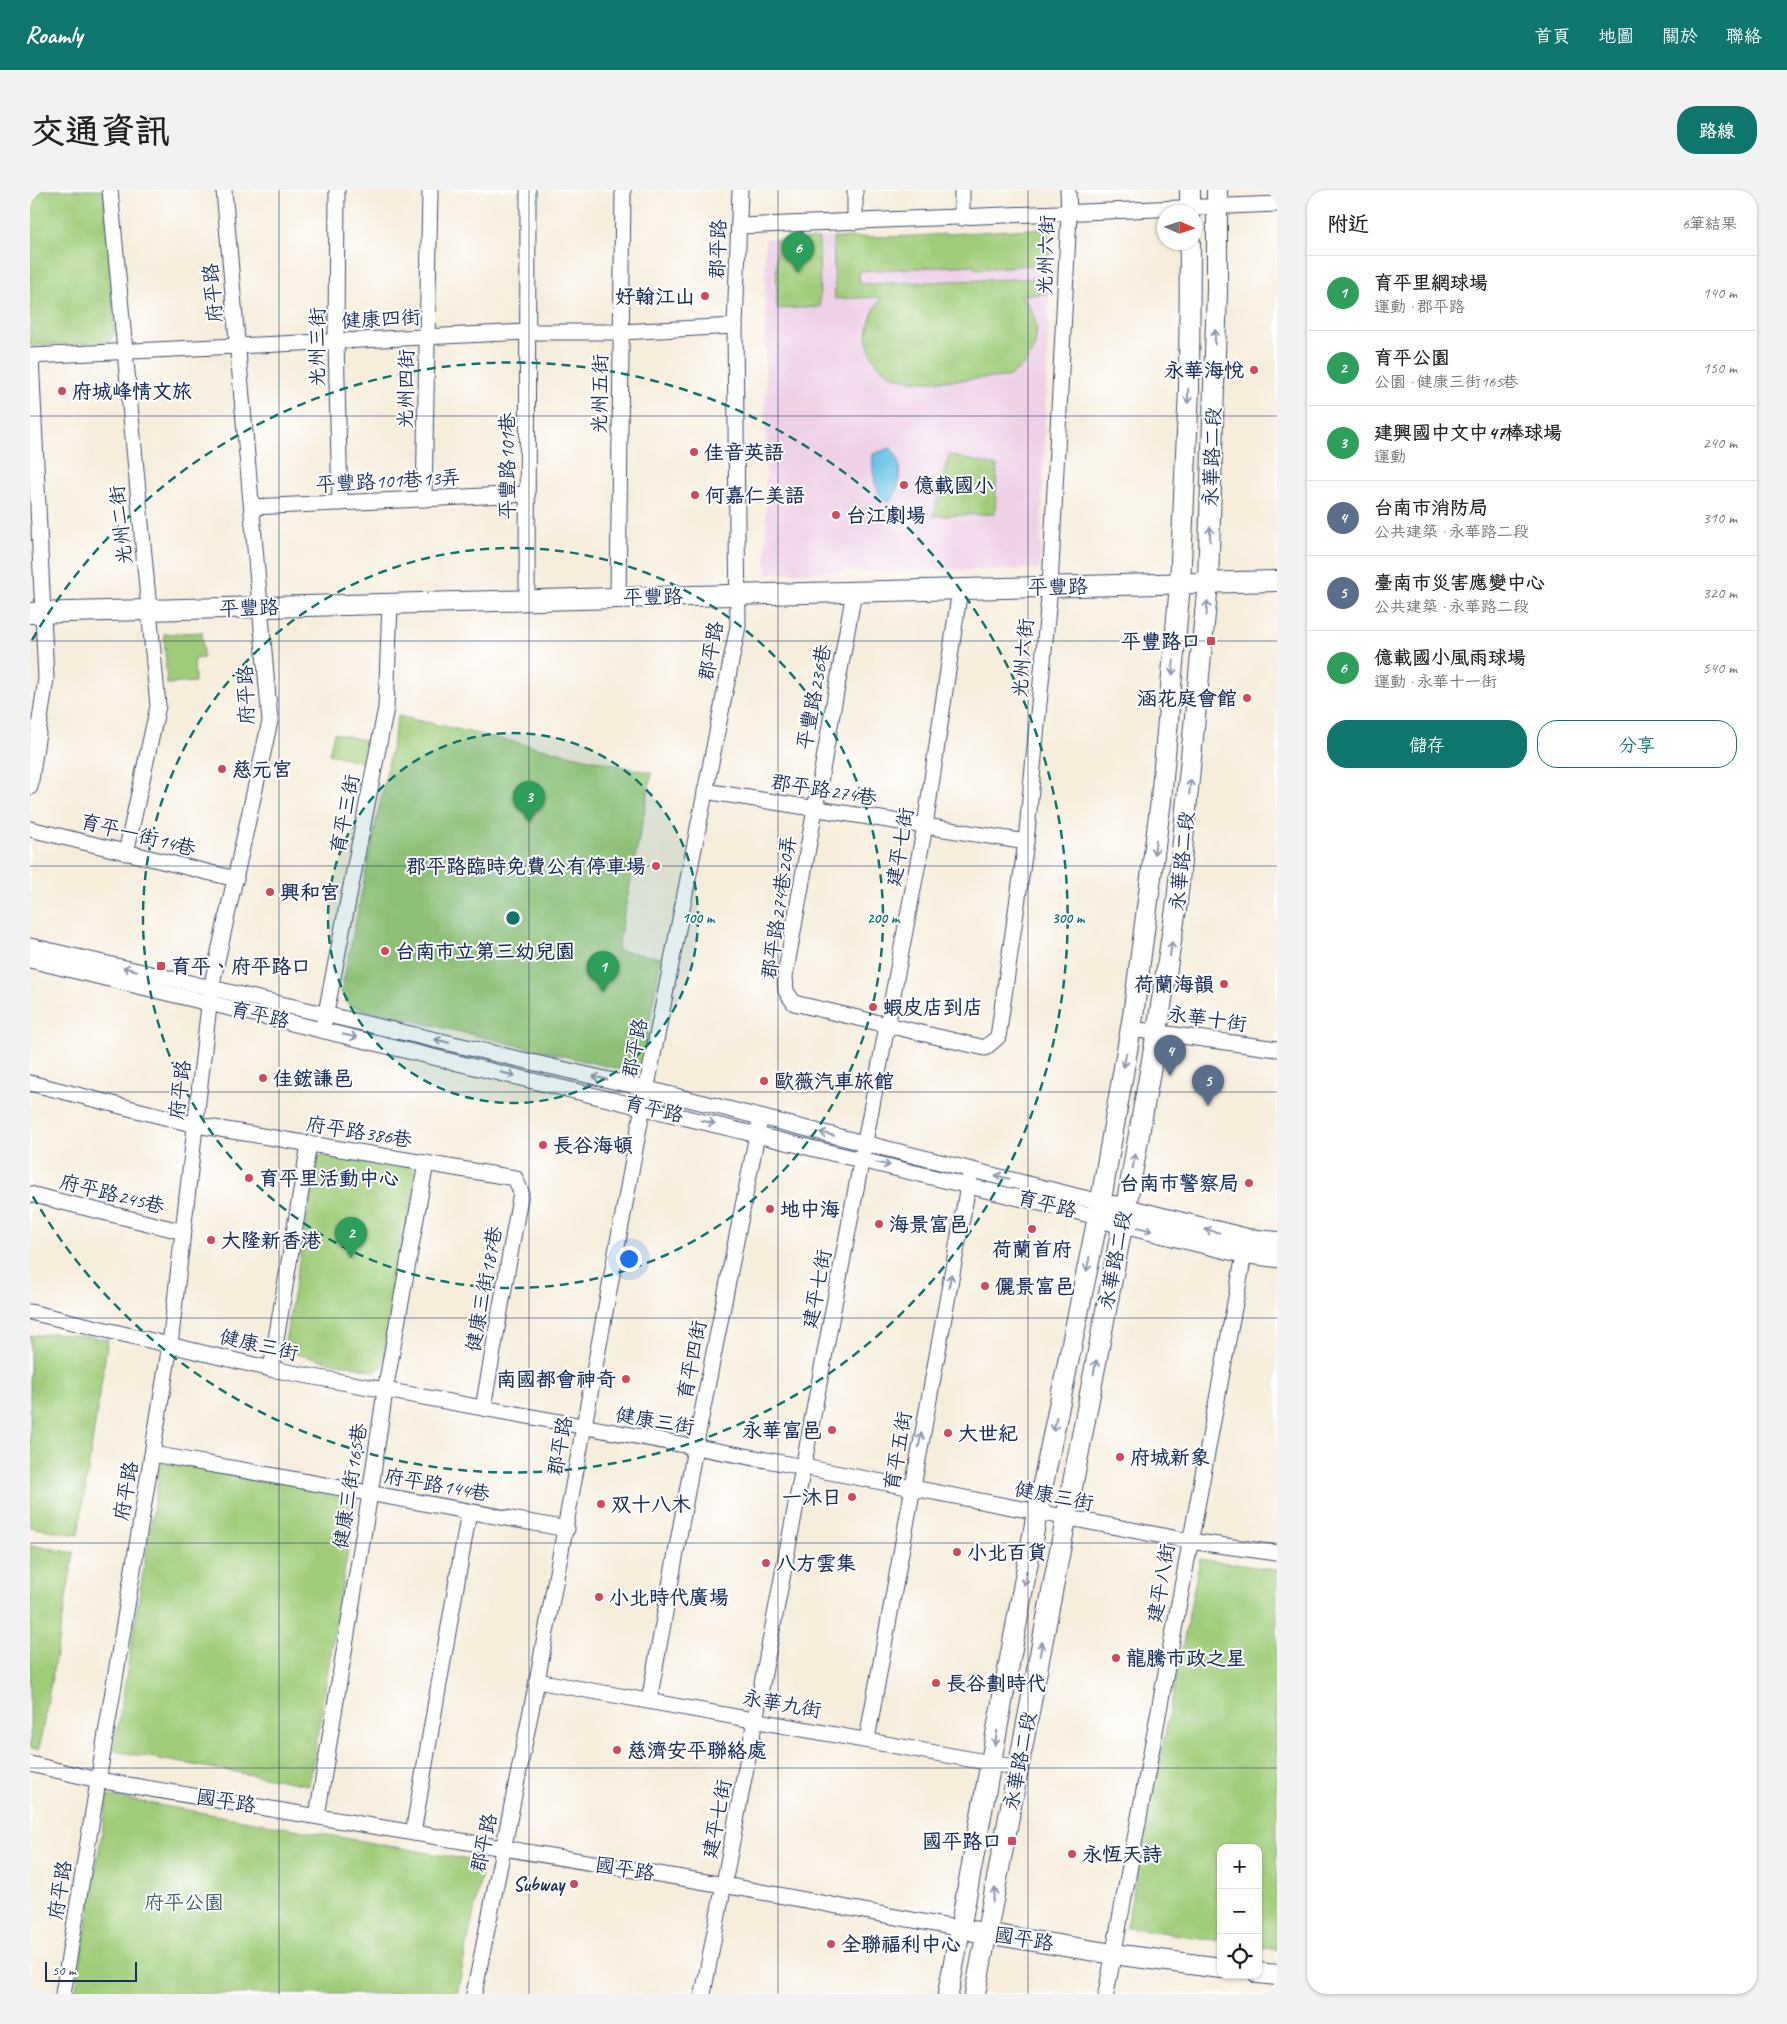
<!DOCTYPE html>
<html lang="zh-TW">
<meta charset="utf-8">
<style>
body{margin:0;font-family:Caveat,"LXGW WenKai TC",sans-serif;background:#f2f2f2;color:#202124}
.controls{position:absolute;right:15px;bottom:15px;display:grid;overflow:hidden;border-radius:10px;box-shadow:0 1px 4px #0004}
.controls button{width:45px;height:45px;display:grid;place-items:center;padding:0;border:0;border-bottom:1px solid #e0e0e0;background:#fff;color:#202124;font:25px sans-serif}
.compass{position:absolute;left:1127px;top:15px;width:45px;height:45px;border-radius:50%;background:#fff;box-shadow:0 1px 4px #0004;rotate:93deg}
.scale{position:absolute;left:15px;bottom:12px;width:92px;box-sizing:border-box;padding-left:5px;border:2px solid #1b2f5e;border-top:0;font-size:14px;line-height:18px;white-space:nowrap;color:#1b2f5e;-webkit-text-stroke:4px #fff;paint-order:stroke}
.you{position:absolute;left:598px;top:1068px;width:18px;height:18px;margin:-12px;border:4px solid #fff;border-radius:50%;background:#1a73e8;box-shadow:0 0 0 8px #1a73e833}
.badge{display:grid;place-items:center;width:32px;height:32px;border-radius:50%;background:#0f766e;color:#fff;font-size:16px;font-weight:700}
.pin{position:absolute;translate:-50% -41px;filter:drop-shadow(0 1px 2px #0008)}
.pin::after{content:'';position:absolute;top:26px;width:18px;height:15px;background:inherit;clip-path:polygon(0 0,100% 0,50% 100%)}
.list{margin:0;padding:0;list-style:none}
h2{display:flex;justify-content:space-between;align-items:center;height:65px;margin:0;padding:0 20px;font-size:21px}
h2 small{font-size:16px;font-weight:400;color:#757577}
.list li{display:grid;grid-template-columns:32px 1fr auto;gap:15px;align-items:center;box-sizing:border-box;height:75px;padding:0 20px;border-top:1px solid #e0e0e0}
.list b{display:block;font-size:19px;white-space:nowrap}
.list p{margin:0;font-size:16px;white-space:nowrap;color:#757577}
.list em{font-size:16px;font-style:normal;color:#757577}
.actions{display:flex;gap:10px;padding:15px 20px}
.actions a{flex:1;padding:11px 0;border:1px solid #0f766e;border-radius:20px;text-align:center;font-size:18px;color:#0f766e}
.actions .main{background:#0f766e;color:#fff}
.icon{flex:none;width:28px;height:28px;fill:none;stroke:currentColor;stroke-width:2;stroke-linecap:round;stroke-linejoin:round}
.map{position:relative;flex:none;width:1247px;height:1804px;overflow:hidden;border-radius:20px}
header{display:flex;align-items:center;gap:30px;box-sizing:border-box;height:70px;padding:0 25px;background:#0f766e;color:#fff}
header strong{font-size:24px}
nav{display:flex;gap:28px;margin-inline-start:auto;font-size:18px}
.intro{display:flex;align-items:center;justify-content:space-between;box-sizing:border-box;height:120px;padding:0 30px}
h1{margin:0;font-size:35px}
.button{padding:12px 22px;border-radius:20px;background:#0f766e;color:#fff;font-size:18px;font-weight:700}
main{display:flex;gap:30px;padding:0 30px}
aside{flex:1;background:#fff;border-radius:20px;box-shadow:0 1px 4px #0004}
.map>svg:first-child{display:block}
.built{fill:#eed0e7}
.green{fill:#a0cc79;stroke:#5e7e6c}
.water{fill:#69c4e7;stroke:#427aa2}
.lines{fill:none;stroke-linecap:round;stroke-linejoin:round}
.street-casing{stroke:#3c4c71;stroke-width:17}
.secondary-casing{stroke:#3c4c71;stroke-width:22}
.street{stroke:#fff;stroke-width:15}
.secondary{stroke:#fff;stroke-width:20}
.oneway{stroke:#8d97ae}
.grid{fill:none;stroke:#1b2f5e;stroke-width:1;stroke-opacity:0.55}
.ring{fill:none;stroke:#0f766e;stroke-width:2.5;stroke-dasharray:9 6}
.poi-dot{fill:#d1495b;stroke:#fff;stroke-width:2}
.labels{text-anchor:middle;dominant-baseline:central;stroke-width:4;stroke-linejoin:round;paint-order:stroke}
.street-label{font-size:20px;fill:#1b2f5e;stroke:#fff}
.poi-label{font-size:20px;font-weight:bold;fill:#1b2f5e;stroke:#fff;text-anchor:start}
.park-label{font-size:20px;fill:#435e66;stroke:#fff}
.centre{fill:#0f766e;stroke:#fff;stroke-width:2.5}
.ring-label{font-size:15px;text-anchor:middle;font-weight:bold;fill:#0f766e;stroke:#fff;stroke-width:4;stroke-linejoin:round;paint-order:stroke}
</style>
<header>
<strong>Roamly</strong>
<nav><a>首頁</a><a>地圖</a><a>關於</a><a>聯絡</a></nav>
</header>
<div class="intro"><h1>交通資訊</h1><a class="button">路線</a></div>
<main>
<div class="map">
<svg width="1247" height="1804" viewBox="0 0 1247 1804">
<rect width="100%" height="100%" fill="#fff"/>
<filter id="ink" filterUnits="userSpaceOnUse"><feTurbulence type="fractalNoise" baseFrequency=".02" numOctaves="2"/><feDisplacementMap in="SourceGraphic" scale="10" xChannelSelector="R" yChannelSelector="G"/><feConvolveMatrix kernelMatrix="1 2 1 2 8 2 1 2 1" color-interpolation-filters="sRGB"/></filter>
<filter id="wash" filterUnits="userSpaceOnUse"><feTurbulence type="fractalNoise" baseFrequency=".0096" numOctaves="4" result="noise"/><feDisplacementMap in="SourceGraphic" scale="20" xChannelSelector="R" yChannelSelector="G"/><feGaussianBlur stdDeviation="1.12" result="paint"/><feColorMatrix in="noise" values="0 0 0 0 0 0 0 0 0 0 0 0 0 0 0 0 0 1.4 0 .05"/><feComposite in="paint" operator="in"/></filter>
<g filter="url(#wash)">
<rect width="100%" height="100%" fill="#f6eddb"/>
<polygon class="built" points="1018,38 1020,74 1010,379 736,383 735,49 883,46"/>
<g class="green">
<polygon points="0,0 74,0 85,143 79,152 0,156"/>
<path d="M1018,38l2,36 -75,5v-4l-116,6 1,13 186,-6 1,16 -27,1c27,25 20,67 -13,82 -28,1 -89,9 -113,-1 -9,-4 -17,-11 -22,-20 -10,-21 -2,-40 9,-59l-46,2 -2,-61 80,-2z"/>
<polygon points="789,49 790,117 747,119 746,50"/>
<polygon points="919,265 967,276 965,324 903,326"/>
<polygon points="172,442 173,468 164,469 165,492 137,494 134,444"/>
<polygon points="368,526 622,583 587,760 631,768 612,874 603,882 319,816 311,803"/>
<polygon points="304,543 342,552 337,573 299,564"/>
<polygon points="295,963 381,976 387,985 353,1176 345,1181 260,1163 255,1152 287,968"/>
<polygon points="24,1143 78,1149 48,1345 0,1337 0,1146"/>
<polygon points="132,1266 328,1300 279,1595 84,1561"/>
<polygon points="0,1355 44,1363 9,1559 0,1558"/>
<polygon points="1170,1369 1247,1380 1247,1760 1228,1757 1228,1658 1191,1658 1191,1751 1096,1737"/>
<polygon points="78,1606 444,1671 451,1687 427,1804 45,1804"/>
</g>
<path class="water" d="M860,258c14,9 10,38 3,51l-7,3c-12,-9 -14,-34 -13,-48z"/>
</g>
<g filter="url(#ink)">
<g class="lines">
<defs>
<g id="street">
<polyline points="80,0 128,516 96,663"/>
<polyline points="307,0 306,151 310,313"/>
<polyline points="932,0 932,28"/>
<polyline points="825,32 825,0"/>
<polyline points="710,36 1247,14"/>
<polyline points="0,166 496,142 591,142 705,136"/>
<polyline points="394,309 400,0"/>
<polyline points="222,317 497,304"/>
<polyline points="824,402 755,786 756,801 764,813 955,858 968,847 996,652 1020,397 1039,24 1038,0"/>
<polyline points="588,408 593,0"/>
<polyline points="497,410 498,0"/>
<polyline points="0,597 16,489 1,166"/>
<polyline points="675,601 996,652"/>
<polyline points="0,639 206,689"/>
<polyline points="0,756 618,899 1070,1012"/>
<polyline points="0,770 1068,1027"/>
<polyline points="294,833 356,518 360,414"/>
<polyline points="1101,839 1247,859"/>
<polyline points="0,893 166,935 485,988 491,1002 453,1218"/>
<polyline points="0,1004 154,1042"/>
<polyline points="0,1122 241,1179 774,1277 1159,1351 1247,1363"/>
<polyline points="241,1179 279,954"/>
<polyline points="123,1264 537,1339"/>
<polyline points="507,1491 989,1578"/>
<polyline points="619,1511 665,1258 729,935"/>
<polyline points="837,1549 940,985"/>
<polyline points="0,1574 68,1590 694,1695 931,1739"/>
<polyline points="287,1626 340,1304 355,1201 396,973"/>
<polyline points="383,1643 439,1322"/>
<polyline points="33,1804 140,1155 181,798 240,531 194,0"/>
<polyline points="444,1804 507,1491 613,916 708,436 705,136 710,0"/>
<polyline points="673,1804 895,636 930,399"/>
<polyline points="1076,1804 1216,1054"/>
</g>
<g id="secondary">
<polyline points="1160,0 1160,22"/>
<polyline points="0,423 1247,391"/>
<polyline points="1084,1016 1217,1049 1247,1052"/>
<polyline points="1079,1030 1215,1063 1247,1067"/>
<polyline points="943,1741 1083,1764 1191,1778"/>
<polyline points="1228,1783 1247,1785"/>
<polyline points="918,1804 1007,1323 1068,1027 1103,826 1131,610 1150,394 1159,199 1160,52"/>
<polyline points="945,1804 1100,995 1127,842 1147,712 1178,393 1187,99 1187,0"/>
</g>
</defs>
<use href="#street" class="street-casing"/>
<use href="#secondary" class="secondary-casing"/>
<use href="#street" class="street"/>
<use href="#secondary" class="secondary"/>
</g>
<defs><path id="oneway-shaft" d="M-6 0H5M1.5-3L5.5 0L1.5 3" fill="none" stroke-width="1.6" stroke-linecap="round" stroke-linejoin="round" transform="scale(1.25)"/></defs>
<g class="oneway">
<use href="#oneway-shaft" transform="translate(1185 147) rotate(-89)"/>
<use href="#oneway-shaft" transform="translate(1158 206) rotate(92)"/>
<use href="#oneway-shaft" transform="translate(1180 344) rotate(-88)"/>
<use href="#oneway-shaft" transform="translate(1177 418) rotate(-86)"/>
<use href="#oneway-shaft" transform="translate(1143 478) rotate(95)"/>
<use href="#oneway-shaft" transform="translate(1160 597) rotate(-84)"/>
<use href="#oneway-shaft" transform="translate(1125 657) rotate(97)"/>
<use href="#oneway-shaft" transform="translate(1141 759) rotate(-82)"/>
<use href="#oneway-shaft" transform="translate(100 779) rotate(-167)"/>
<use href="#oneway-shaft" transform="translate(320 846) rotate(13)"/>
<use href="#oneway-shaft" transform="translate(412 851) rotate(-167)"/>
<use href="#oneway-shaft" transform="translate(1095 870) rotate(100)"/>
<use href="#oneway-shaft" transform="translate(478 884) rotate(13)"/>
<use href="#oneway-shaft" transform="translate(570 888) rotate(-167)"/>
<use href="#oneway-shaft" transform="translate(678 932) rotate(14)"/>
<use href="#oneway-shaft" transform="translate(797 944) rotate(-166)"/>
<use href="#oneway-shaft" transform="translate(1104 971) rotate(-80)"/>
<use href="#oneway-shaft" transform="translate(853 974) rotate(14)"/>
<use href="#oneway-shaft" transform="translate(972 987) rotate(-166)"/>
<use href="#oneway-shaft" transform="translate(1115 1039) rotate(14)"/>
<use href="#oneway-shaft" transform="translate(1182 1041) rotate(-167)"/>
<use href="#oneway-shaft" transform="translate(1058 1074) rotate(102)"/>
<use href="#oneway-shaft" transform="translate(920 1091) rotate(-80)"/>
<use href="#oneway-shaft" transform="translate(1065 1177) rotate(-79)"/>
<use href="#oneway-shaft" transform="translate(1025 1234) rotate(102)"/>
<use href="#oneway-shaft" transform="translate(890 1250) rotate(-80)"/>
<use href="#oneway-shaft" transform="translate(995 1388) rotate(100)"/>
<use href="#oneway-shaft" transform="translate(1011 1459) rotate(-79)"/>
<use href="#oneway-shaft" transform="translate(966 1548) rotate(100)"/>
<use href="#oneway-shaft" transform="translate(964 1705) rotate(-79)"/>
</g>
</g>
<path class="grid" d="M249,0v1804M499,0v1804M748,0v1804M998,0v1804M0,226h1247M0,451h1247M0,676h1247M0,902h1247M0,1128h1247M0,1353h1247M0,1578h1247"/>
<circle cx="483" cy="728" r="185" fill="#0f766e" fill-opacity=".12"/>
<g class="ring">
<circle cx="483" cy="728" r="185"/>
<circle cx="483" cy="728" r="370"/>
<path d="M2 450A555 555 0 1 1 2 1005"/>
</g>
<g class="poi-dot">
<circle cx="675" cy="106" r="5"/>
<circle cx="1224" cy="180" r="5"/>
<circle cx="32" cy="201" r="5"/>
<circle cx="664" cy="262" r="5"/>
<circle cx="874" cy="295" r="5"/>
<circle cx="665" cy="305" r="5"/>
<circle cx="806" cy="325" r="5"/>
<rect x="1176" y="446" width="10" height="10" rx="2.5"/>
<circle cx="1217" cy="508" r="5"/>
<circle cx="192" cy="579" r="5"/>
<circle cx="626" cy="676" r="5"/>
<circle cx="240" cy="702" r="5"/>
<circle cx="355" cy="761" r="5"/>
<rect x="126" y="771" width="10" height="10" rx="2.5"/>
<circle cx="1194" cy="794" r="5"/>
<circle cx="843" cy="817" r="5"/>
<circle cx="233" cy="888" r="5"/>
<circle cx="734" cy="891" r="5"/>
<circle cx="513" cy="955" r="5"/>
<circle cx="219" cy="988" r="5"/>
<circle cx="1219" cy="993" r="5"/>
<circle cx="740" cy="1019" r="5"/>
<circle cx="849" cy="1034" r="5"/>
<circle cx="1002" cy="1039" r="5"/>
<circle cx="181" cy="1050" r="5"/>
<circle cx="955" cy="1096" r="5"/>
<circle cx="596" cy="1189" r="5"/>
<circle cx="802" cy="1240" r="5"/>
<circle cx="918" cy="1243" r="5"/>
<circle cx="1090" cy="1267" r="5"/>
<circle cx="822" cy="1307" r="5"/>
<circle cx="571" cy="1314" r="5"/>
<circle cx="927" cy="1362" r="5"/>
<circle cx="736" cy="1373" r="5"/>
<circle cx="569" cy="1407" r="5"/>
<circle cx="1086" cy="1468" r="5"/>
<circle cx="906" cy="1493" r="5"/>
<circle cx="587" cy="1560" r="5"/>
<rect x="977" y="1646" width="10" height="10" rx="2.5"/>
<circle cx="1042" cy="1664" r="5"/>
<circle cx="544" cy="1694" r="5"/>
<circle cx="801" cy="1754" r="5"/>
</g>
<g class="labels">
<g class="street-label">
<text transform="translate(688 59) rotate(-88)">郡平路</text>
<text transform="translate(1016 65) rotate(-88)">光州六街</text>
<text transform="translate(183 103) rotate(-95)">府平路</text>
<text transform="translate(351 129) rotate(-3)">健康四街</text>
<text transform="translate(287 157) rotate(-90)">光州三街</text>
<text transform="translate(376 199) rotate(-89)">光州四街</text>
<text transform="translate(570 204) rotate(-89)">光州五街</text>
<text transform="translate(1182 267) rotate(-88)">永華路二段</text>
<text transform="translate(477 276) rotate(-90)">平豐路101巷</text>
<text transform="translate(358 291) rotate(-3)">平豐路101巷13弄</text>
<text transform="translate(91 335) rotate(-96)">光州二街</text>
<text transform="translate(1028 397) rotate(-1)">平豐路</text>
<text transform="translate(623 407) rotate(-1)">平豐路</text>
<text transform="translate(219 418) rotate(-2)">平豐路</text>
<text transform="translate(681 461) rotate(-80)">郡平路</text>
<text transform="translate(993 468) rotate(-85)">光州六街</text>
<text transform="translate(216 505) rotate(-92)">府平路</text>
<text transform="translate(784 507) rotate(-79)">平豐路236巷</text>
<text transform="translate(794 600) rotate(9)">郡平路274巷</text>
<text transform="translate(315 624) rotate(-79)">育平三街</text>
<text transform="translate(108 645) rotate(14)">育平一街14巷</text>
<text transform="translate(870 657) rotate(-80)">建平七街</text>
<text transform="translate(1152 671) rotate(-84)">永華路二段</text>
<text transform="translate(749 717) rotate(-82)">郡平路274巷20弄</text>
<text transform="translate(230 825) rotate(13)">育平路</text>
<text transform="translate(1177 829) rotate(8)">永華十街</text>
<text transform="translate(605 858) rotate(-79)">郡平路</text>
<text transform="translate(150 900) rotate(-83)">府平路</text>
<text transform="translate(624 919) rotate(13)">育平路</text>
<text transform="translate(329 942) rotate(9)">府平路386巷</text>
<text transform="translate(82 1004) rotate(14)">府平路245巷</text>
<text transform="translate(1017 1014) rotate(14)">育平路</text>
<text transform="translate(1085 1070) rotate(-79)">永華路二段</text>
<text transform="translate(454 1099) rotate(-80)">健康三街187巷</text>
<text transform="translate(787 1099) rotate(-79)">建平七街</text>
<text transform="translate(229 1155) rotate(13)">健康三街</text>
<text transform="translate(662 1170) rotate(-79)">育平四街</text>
<text transform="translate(625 1231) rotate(10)">健康三街</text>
<text transform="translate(530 1256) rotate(-80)">郡平路</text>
<text transform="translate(868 1261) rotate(-80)">育平五街</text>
<text transform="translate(407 1295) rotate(10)">府平路144巷</text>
<text transform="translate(320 1296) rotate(-81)">健康三街165巷</text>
<text transform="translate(96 1301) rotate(-80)">府平路</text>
<text transform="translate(1024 1306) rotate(11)">健康三街</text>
<text transform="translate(1131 1393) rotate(-80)">建平八街</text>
<text transform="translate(752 1514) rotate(10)">永華九街</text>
<text transform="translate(990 1571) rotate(-79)">永華路二段</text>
<text transform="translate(196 1611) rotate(9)">國平路</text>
<text transform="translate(687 1629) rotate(-79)">建平七街</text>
<text transform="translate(454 1653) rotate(-78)">郡平路</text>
<text transform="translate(595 1679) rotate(9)">國平路</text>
<text transform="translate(30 1700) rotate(-81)">府平路</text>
<text transform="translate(994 1749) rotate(9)">國平路</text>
</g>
<g class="poi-label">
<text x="665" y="106" text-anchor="end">好翰江山</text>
<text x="1214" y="180" text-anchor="end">永華海悅</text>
<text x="42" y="201">府城峰情文旅</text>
<text x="674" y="262">佳音英語</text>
<text x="884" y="295">億載國小</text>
<text x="675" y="305">何嘉仁美語</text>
<text x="816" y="325">台江劇場</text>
<text x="1171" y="451" text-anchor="end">平豐路口</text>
<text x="1207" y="508" text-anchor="end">涵花庭會館</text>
<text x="202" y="579">慈元宮</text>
<text x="616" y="676" text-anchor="end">郡平路臨時免費公有停車場</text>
<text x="250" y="702">興和宮</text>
<text x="365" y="761">台南市立第三幼兒園</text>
<text x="141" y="776">育平、府平路口</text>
<text x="1184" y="794" text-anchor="end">荷蘭海韻</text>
<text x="853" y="817">蝦皮店到店</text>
<text x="243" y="888">佳鋐謙邑</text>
<text x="744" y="891">歐薇汽車旅館</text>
<text x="523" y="955">長谷海頓</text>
<text x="229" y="988">育平里活動中心</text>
<text x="1209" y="993" text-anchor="end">台南市警察局</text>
<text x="750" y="1019">地中海</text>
<text x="859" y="1034">海景富邑</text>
<text x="191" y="1050">大隆新香港</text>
<text x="1002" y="1059" text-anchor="middle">荷蘭首府</text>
<text x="965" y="1096">儷景富邑</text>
<text x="586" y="1189" text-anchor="end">南國都會神奇</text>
<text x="792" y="1240" text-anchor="end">永華富邑</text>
<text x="928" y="1243">大世紀</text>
<text x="1100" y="1267">府城新象</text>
<text x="812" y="1307" text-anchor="end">一沐日</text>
<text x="581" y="1314">双十八木</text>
<text x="937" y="1362">小北百貨</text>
<text x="746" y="1373">八方雲集</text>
<text x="579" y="1407">小北時代廣場</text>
<text x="1096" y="1468">龍騰市政之星</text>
<text x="916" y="1493">長谷劃時代</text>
<text x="597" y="1560">慈濟安平聯絡處</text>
<text x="972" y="1651" text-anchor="end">國平路口</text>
<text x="1052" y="1664">永恆天詩</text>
<text x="534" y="1694" text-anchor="end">Subway</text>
<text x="811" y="1754">全聯福利中心</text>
</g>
<g class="park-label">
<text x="154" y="1712">府平公園</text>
</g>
</g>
<circle cx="483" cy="728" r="8" class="centre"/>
<g class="ring-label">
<text x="668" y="733">100 m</text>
<text x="853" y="733">200 m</text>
<text x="1038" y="733">300 m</text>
</g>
</svg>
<div class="controls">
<button>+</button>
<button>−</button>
<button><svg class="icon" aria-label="locate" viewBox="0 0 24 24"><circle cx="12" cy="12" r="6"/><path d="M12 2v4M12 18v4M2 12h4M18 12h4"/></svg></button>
</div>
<svg class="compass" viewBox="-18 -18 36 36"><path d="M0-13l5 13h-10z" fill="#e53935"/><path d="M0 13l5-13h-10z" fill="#757577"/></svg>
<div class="scale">50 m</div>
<div class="you"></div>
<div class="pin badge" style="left:573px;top:802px;background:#2e9e5b">1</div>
<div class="pin badge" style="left:321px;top:1068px;background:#2e9e5b">2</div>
<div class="pin badge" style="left:499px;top:632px;background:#2e9e5b">3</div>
<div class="pin badge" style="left:1140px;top:886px;background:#5c6f8a">4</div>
<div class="pin badge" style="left:1178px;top:916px;background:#5c6f8a">5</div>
<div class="pin badge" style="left:768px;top:83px;background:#2e9e5b">6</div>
</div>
<aside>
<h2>附近<small>6筆結果</small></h2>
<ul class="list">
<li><span class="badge" style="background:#2e9e5b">1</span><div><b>育平里網球場</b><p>運動 · 郡平路</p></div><em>140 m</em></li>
<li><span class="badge" style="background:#2e9e5b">2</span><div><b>育平公園</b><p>公園 · 健康三街165巷</p></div><em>150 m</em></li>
<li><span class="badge" style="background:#2e9e5b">3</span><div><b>建興國中文中47棒球場</b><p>運動</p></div><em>240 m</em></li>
<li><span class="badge" style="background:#5c6f8a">4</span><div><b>台南市消防局</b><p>公共建築 · 永華路二段</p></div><em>310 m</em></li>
<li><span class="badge" style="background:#5c6f8a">5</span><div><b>臺南市災害應變中心</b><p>公共建築 · 永華路二段</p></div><em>320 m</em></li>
<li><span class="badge" style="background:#2e9e5b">6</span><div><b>億載國小風雨球場</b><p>運動 · 永華十一街</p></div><em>540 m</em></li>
</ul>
<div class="actions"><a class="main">儲存</a><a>分享</a></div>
</aside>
</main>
